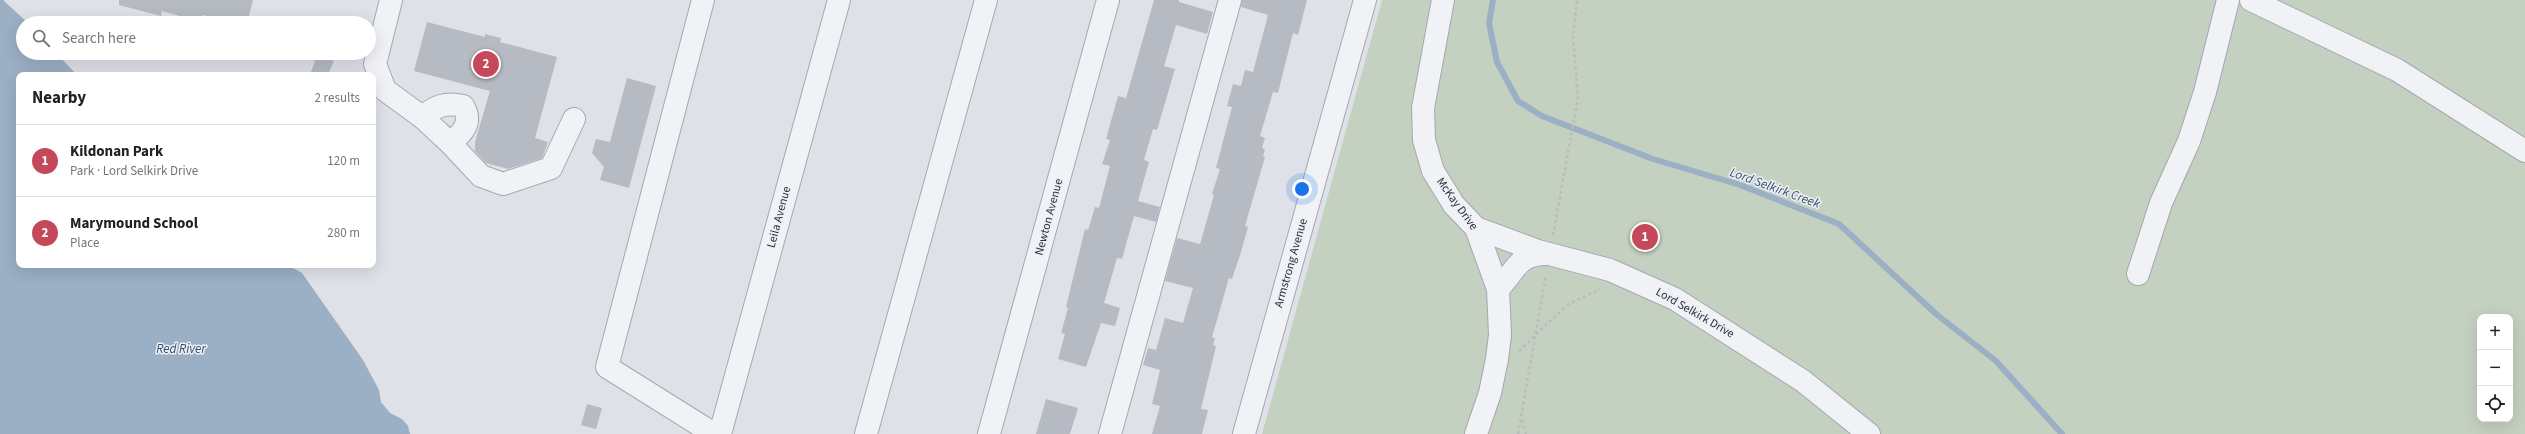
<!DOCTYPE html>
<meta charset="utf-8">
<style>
body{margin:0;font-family:"Source Sans 3",sans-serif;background:#f6f6f6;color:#222}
.controls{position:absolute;right:12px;bottom:12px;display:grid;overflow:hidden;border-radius:8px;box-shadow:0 4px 16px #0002}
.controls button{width:36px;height:36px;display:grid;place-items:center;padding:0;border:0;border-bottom:1px solid #e0e0e0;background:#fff;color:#222;font:20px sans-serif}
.you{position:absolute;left:1302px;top:189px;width:14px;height:14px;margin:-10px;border:3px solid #fff;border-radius:50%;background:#1a73e8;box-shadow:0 0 0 6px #1a73e833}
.badge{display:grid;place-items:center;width:26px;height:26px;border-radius:50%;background:#c6495b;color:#fff;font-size:13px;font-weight:700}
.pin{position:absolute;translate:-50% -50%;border:2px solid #fff;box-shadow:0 1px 4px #0006}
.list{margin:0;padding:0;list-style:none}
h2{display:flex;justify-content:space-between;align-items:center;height:52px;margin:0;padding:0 16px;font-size:17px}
h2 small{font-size:13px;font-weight:400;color:#767676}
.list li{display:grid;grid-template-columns:26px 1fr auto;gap:12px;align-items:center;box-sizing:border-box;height:72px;padding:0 16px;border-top:1px solid #e0e0e0}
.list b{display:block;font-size:15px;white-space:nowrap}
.list p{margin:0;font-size:13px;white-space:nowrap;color:#767676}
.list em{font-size:13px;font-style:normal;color:#767676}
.icon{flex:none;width:22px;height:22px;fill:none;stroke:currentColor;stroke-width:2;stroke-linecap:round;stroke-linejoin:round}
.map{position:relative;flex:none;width:2525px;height:434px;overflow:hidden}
.search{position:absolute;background:#fff;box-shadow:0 4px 16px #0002;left:16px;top:16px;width:360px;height:44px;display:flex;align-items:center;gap:10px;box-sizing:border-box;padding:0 14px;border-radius:22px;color:#767676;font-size:15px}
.panel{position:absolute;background:#fff;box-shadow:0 4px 16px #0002;left:16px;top:72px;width:360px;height:196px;border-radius:8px}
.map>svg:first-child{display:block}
.green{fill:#c4d0c0;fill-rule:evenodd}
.water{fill:#9bafc5}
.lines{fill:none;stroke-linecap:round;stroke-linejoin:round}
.stream{stroke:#9bafc5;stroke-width:6}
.building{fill:#b6bbc3}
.minor-casing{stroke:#a4a8b1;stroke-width:24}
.path{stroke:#b9bcc1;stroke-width:2.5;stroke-dasharray:3 3;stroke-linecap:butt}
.minor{stroke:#f1f2f5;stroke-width:22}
.labels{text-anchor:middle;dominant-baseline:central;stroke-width:3;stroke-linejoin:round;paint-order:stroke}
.street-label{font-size:12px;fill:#28303d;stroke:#edf0f5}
.water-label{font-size:13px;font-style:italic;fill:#354e6e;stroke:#edf0f5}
</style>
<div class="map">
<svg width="2525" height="434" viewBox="0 0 2525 434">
<rect width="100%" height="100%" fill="#dee1e7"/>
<path class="green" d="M1382,0h1143v434h-1263zM2480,317h30v102h-30z"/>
<polygon class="water" points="0,0 3,0 28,23 23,23 23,53 56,53 77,75 19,75 19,265 288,265 302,273 363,360 379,390 381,402 390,413 402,419 408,426 410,434 0,434"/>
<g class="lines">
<polyline class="stream" points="1493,0 1489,23 1497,62 1518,101 1542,116 1653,159 1740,185 1839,224 1936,314 1996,361 2062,434"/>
</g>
<g class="building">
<polygon points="119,0 253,0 247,23 230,23 203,15 201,22 162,11 161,16 119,5"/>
<polygon points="1154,0 1179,0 1179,2 1213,12 1207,34 1176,25 1164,66 1175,69 1157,130 1153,129 1144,160 1149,162 1138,201 1160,207 1156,222 1134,216 1122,259 1117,258 1104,303 1120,308 1115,326 1101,323 1086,367 1058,359 1065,334 1061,333 1068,308 1066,307 1085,229 1088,230 1095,207 1099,208 1110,166 1102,164 1110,140 1106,139 1118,96 1126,98"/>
<polygon points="1242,0 1307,0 1298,35 1293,33 1278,93 1273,92 1260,136 1265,138 1262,148 1265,149 1263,156 1265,157 1245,226 1248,227 1241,252 1232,279 1229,278 1212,337 1215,338 1213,345 1216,346 1201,409 1208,410 1202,434 1152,434 1160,406 1152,404 1160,370 1143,365 1148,348 1156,350 1165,318 1183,323 1193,288 1165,281 1177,238 1200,244 1214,195 1212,194 1220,169 1216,168 1232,107 1227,106 1233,84 1241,86 1245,70 1253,72 1268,15 1241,7"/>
<polygon points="427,22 485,37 485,34 501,38 500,42 557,57 535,138 548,142 542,158 508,169 486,163 475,151 475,142 490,91 414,71"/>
<polygon points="317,55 334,61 328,75 310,75"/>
<polygon points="627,78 656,86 629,188 600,180 604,167 592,153 596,139 610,142"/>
<polygon points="1046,399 1078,408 1070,434 1036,434"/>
<polygon points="587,404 602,408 596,429 581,425"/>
</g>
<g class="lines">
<defs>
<g id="minor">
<polyline points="391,0 375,64 385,90 422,117 450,143 481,176 503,184 551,168 574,119"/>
<polyline points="703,0 607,367 714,434"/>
<polyline points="1443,0 1423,108 1424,140 1433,171 1454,205 1476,228 1498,289 1500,335 1497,359 1490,393 1476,434"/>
<polyline points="2251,0 2397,70 2525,151"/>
<path d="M422,117c14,-11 23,-15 41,-11 10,16 0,27 -13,37"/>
<polyline points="1476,228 1538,251 1610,270 1675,299 1803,381 1869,434"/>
<polyline points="2138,274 2161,203 2189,141 2205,92 2228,0"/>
<path d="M1498,289c19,-19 19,-36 51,-35"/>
<polyline points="720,434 839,0"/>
<polyline points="866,434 986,0"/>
<polyline points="989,434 1108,0"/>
<polyline points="1110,434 1230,0"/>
<polyline points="1244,434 1365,0"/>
</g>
</defs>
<use href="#minor" class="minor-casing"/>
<g class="path">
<polyline points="1553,235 1578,98 1573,36 1577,0"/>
<polyline points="1519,351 1567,305 1600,289"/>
<polyline points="1522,420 1526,434"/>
<polyline points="1518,434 1546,275"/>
</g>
<use href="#minor" class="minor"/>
</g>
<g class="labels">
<g class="street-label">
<text transform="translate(1457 204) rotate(54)">McKay Drive</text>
<text transform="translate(779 217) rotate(-75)">Leila Avenue</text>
<text transform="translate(1049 217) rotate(-75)">Newton Avenue</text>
<text transform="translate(1291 263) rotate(-74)">Armstrong Avenue</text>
<text transform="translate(1695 313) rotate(30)">Lord Selkirk Drive</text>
</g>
<g class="water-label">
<text transform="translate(1775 188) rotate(20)">Lord Selkirk Creek</text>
<text x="181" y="349">Red River</text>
</g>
</g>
</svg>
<div class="controls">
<button>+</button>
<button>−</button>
<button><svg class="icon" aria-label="locate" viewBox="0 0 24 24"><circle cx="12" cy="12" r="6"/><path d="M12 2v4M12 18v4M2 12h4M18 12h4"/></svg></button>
</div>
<div class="you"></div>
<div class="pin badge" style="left:1645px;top:237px">1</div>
<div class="pin badge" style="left:486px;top:64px">2</div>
<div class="search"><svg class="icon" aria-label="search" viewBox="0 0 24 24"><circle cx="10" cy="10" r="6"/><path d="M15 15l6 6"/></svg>Search here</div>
<section class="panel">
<h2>Nearby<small>2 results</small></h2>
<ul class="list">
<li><span class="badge">1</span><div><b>Kildonan Park</b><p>Park · Lord Selkirk Drive</p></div><em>120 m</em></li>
<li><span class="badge">2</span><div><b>Marymound School</b><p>Place</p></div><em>280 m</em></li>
</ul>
</section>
</div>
